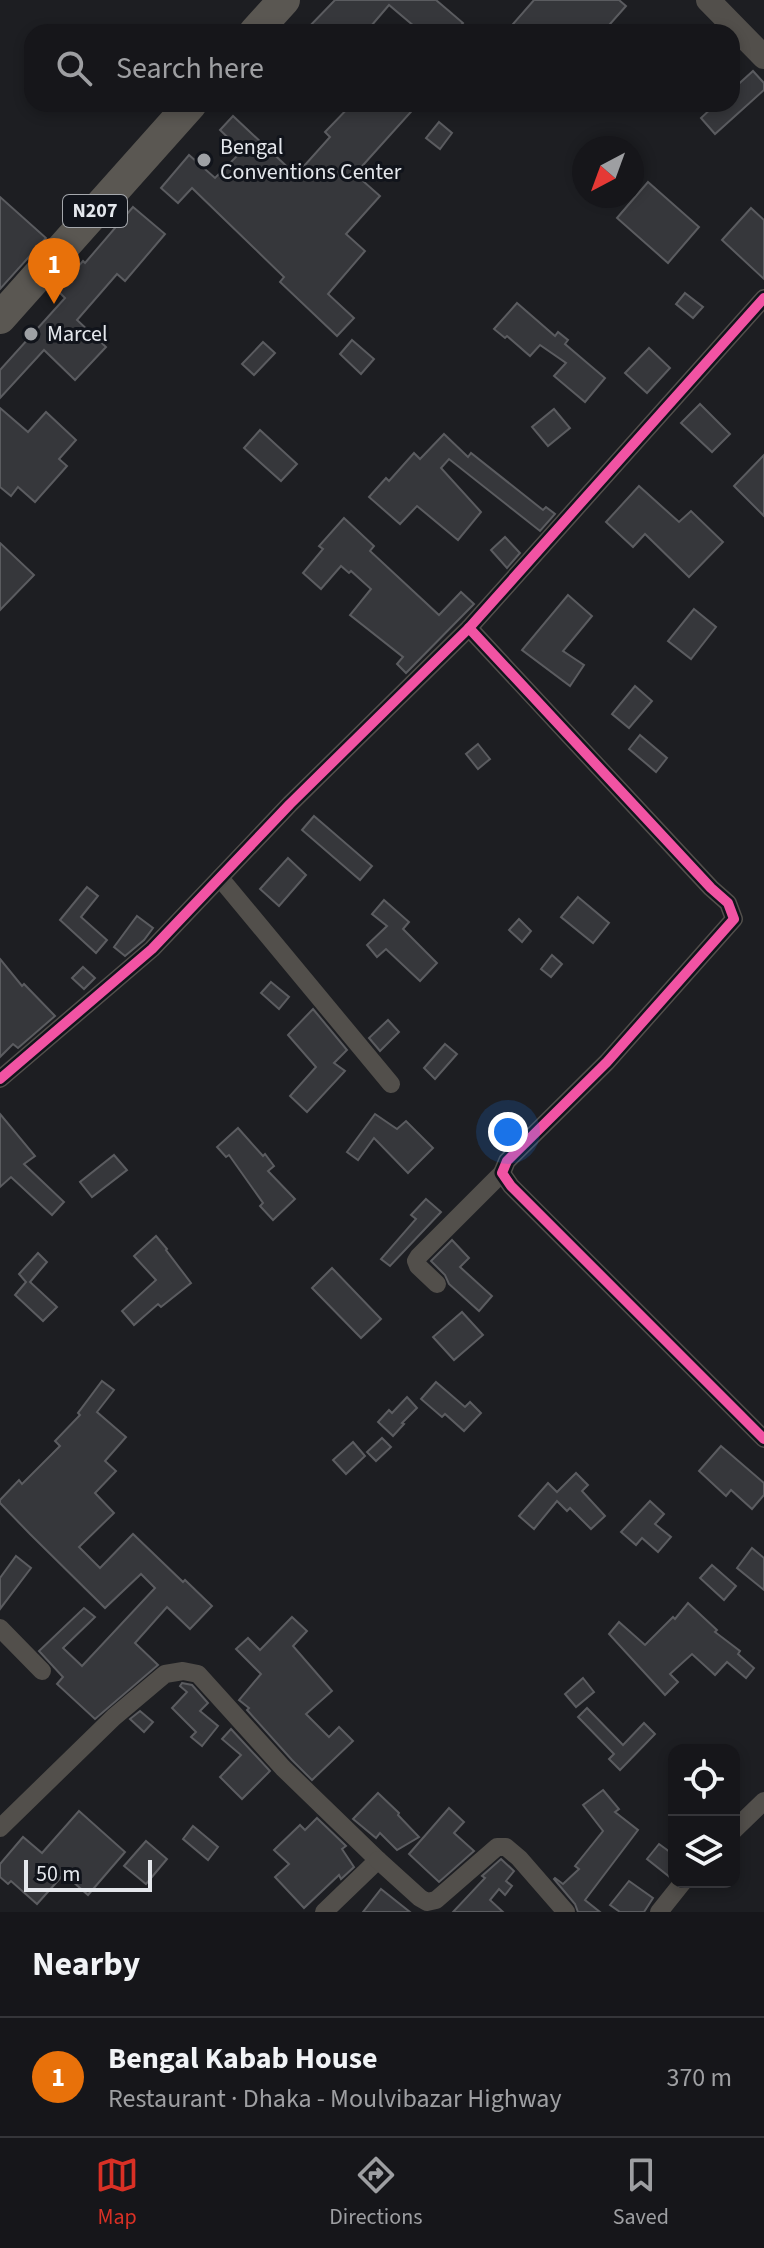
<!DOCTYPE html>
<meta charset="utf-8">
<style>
body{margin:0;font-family:"Source Sans 3",sans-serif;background:#1f1f23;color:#f1f3f6}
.controls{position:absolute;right:24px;bottom:24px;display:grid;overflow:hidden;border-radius:16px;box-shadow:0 4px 12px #0003}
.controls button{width:72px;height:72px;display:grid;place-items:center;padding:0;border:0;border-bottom:2px solid #353539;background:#16161a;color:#f1f3f6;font:40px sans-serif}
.compass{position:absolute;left:572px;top:136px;width:72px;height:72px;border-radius:50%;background:#16161a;box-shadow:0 4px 12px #0003;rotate:221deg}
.scale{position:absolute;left:24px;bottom:20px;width:128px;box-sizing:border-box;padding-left:8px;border:4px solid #e4e7ec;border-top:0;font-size:22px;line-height:28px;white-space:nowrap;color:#e4e7ec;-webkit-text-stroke:6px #11141b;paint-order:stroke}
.you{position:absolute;left:508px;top:1132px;width:28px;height:28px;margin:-20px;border:6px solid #fff;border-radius:50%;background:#1a73e8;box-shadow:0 0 0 12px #1a73e833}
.badge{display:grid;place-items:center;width:52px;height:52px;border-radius:50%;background:#d93025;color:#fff;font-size:26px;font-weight:700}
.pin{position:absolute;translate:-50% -66px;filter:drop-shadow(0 2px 4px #0008)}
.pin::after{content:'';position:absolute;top:42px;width:28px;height:24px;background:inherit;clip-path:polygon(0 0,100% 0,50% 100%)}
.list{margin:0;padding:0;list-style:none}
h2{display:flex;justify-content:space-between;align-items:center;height:104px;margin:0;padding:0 32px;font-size:34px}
h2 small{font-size:26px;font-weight:400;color:#9e9fa2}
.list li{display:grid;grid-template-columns:52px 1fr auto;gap:24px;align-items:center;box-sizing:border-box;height:120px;padding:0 32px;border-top:2px solid #353539}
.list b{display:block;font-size:30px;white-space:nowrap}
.list p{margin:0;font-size:26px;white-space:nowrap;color:#9e9fa2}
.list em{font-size:26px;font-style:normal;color:#9e9fa2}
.icon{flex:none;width:44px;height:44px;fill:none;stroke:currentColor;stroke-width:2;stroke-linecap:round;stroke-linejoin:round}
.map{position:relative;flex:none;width:764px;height:1912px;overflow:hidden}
.search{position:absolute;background:#16161a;box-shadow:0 4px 12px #0003;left:24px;right:24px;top:24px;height:88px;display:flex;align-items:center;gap:20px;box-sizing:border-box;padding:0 28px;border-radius:24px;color:#9e9fa2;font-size:30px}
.sheet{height:224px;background:#16161a}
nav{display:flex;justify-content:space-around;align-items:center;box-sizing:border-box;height:112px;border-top:2px solid #353539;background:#16161a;font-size:22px;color:#9e9fa2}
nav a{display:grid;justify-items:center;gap:4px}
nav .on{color:#d93025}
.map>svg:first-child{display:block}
.building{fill:#36373b;stroke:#5b5c60;stroke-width:2}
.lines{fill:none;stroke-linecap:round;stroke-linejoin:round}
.minor{stroke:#524f4b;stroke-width:18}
.tertiary{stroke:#524f4b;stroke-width:24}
.trunk{stroke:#5a5752;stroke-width:32}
.cycleway-casing{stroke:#11141b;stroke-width:15}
.cycleway{stroke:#f153a3;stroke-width:10}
.poi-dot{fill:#9ea1a5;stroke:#11141b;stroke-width:3}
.labels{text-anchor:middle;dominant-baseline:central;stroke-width:6;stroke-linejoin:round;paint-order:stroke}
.shield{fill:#11141b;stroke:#a5a8ad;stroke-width:2}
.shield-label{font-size:20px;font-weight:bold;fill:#e4e7ec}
.poi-label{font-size:22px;fill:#e4e7ec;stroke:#11141b;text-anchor:start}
</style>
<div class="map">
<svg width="764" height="1912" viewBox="0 0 764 1912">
<rect width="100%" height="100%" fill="#1d1e22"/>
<g class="building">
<polygon points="335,0 436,0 463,23 455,32 421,32 389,5 366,32 304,32"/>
<polygon points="534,0 619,0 626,6 603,32 506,32"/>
<polygon points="753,71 764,83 764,90 715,134 701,118 716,104 732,104 732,90"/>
<polygon points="352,104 418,104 355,174 380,196 346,234 365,251 328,294 354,318 337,336 280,282 284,277 192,188 178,203 161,188 189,155 215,178 242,151 220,130 233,116 296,175 330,137 325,132"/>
<polygon points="439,122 452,133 440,149 426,138"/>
<polygon points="648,182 699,227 668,263 617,218"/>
<polygon points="0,197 46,238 0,289"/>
<polygon points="133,207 165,234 125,281 117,274 77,320 106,347 75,380 44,350 0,398 0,370 65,298 57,290 83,261 85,263"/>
<polygon points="751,208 764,220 764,279 722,240"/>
<polygon points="685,293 703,307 693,318 676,304"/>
<polygon points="517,303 555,336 558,332 568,340 565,344 605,378 585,402 554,376 566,363 540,345 530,356 507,336 505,338 494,329"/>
<polygon points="352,340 374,359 361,374 340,354"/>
<polygon points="263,342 275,353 254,375 242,364"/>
<polygon points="649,348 670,368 647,393 625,373"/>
<polygon points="700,404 730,434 712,452 681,423"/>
<polygon points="0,408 28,432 46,412 76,440 59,459 67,466 35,502 18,487 11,496 0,487"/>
<polygon points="554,409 570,428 548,446 532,427"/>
<polygon points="260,430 297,464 281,481 244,448"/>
<polygon points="444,434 468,457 471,453 543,510 546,507 555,514 540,531 449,459 441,468 481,512 458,540 417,506 400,524 369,497 386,478 389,481 414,453 420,459"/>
<polygon points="764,455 764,516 734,486"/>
<polygon points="639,486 679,522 691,511 723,542 689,577 645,534 633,547 606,522"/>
<polygon points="344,518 374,546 370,551 439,615 461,592 474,604 406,673 397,664 403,657 350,615 371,589 351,571 349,573 341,566 321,589 303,573 323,549 319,546"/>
<polygon points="505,537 520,553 507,568 491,550"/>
<polygon points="0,543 34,575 0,610"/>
<polygon points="568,595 592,616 563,651 584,665 570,686 522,650"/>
<polygon points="694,609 716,627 691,659 668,641"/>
<polygon points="635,686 652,701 629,728 612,714"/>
<polygon points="640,735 667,758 656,772 629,749"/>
<polygon points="478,744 490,759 478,769 466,754"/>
<polygon points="314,816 372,866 360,880 302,830"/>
<polygon points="288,858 306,875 279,906 260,889"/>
<polygon points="87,887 98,896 81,917 107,940 96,953 60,920"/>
<polygon points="578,897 609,923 593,943 561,917"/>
<polygon points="384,900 409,922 403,929 437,963 420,981 386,949 377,957 367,945 387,926 372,914"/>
<polygon points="137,916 153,928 144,940 125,956 114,947"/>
<polygon points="519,919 531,931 522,942 509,930"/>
<polygon points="552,955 562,964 551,977 541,969"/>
<polygon points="0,959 22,986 24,984 55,1016 18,1048 13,1044 0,1057"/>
<polygon points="83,967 95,978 84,989 72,978"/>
<polygon points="271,982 289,997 279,1009 261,993"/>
<polygon points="313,1009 347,1050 334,1063 345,1071 307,1112 290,1096 316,1067 288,1035"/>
<polygon points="388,1020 399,1032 380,1051 369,1038"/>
<polygon points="445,1044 457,1054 435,1079 424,1068"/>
<polygon points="0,1114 35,1156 24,1164 64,1202 52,1215 11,1177 0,1187"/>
<polygon points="375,1114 397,1129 406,1121 433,1148 408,1173 374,1138 358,1160 347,1152"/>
<polygon points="238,1128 263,1156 265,1154 274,1166 268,1171 295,1199 273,1220 260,1206 263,1203 229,1155 226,1157 217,1147"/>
<polygon points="114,1155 127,1170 92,1197 80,1182"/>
<polygon points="426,1199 441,1212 390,1266 381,1259 416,1219 411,1215"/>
<polygon points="156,1236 167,1249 166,1250 191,1283 161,1307 158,1304 134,1325 122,1311 156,1280 134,1256"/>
<polygon points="452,1240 469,1258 460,1267 492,1296 479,1311 449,1284 445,1275 431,1261"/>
<polygon points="38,1253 47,1262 30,1282 57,1307 43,1321 15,1295 26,1282 19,1274"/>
<polygon points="332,1268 381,1319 361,1338 312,1288"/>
<polygon points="462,1312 483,1335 454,1360 433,1337"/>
<polygon points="102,1381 114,1390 97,1412 126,1437 105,1461 116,1471 95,1493 114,1513 79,1547 100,1568 133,1534 183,1582 185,1580 212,1606 190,1629 167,1607 135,1643 158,1665 95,1719 57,1684 63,1677 39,1651 84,1608 95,1617 63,1648 82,1666 155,1588 141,1574 105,1608 30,1534 0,1503 0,1500 19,1480 22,1484 60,1446 55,1441 80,1415 78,1413"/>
<polygon points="436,1382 465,1407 470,1402 481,1413 464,1431 445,1414 442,1417 421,1399"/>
<polygon points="407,1397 417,1408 402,1423 404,1424 393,1436 378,1422 389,1410 392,1413"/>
<polygon points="382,1438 391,1447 376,1461 367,1452"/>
<polygon points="353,1442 365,1456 346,1474 333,1460"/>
<polygon points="721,1446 764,1483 764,1495 752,1509 731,1490 726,1496 699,1471"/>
<polygon points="576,1473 588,1485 582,1491 605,1516 591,1529 570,1508 567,1511 557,1501 534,1529 519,1516 548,1483 557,1492"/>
<polygon points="650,1501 664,1514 655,1524 671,1537 658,1552 642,1538 636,1545 621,1532"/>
<polygon points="752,1548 764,1558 764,1590 737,1568"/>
<polygon points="16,1556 31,1568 0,1609 0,1578"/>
<polygon points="712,1565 736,1586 724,1600 700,1578"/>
<polygon points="688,1603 717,1630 715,1632 740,1651 738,1654 754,1668 746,1678 727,1662 715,1675 692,1654 670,1674 678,1682 665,1695 609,1634 619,1622 645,1645 673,1617 675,1619"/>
<polygon points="292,1617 307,1631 293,1646 332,1691 306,1714 329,1737 339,1727 353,1741 312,1780 292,1760 247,1710 249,1708 239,1700 261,1674 236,1649 248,1638 260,1650"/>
<polygon points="583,1678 594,1692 576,1707 565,1694"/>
<polygon points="182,1683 192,1685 208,1703 200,1711 218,1726 202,1746 191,1737 196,1732 172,1708 187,1692 180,1686"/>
<polygon points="587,1708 623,1745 644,1723 655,1734 620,1770 609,1759 614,1754 578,1717"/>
<polygon points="140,1711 153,1722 144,1732 130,1719"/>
<polygon points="231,1729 270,1771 242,1799 220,1777 241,1755 222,1739"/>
<polygon points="603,1790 619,1809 615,1812 638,1830 585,1900 600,1912 578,1912 575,1904 554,1879 555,1878 563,1884 579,1869 575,1866 603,1831 583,1805"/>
<polygon points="378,1793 399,1813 398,1815 419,1837 397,1850 380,1833 376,1838 353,1819"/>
<polygon points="449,1808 464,1822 454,1833 474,1851 439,1882 409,1854"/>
<polygon points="79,1811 125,1852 88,1895 64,1874 37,1904 11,1881 8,1884 0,1877 0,1864 23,1837 42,1853"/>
<polygon points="317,1818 346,1846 342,1849 354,1867 341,1879 339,1875 304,1908 275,1877 289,1864 274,1850 300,1825 305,1830"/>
<polygon points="193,1826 218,1847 208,1860 183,1839"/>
<polygon points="146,1841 167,1859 146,1884 124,1866"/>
<polygon points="659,1844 674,1855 674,1874 671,1878 647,1859"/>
<polygon points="501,1859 514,1871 506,1881 512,1886 505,1895 499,1889 490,1900 503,1912 453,1912 485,1878 482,1876"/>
<polygon points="629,1881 653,1898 644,1912 620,1912 610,1905"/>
<polygon points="381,1889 410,1912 363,1912"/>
</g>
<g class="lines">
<g class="minor">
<polyline points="469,628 711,888 728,903 734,919 607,1062 507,1161 502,1173 511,1186 764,1439"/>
<polyline points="220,878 391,1084"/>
<polyline points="0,1079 152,949 290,804 469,628 764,298"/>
<polyline points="437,1284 418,1266 416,1261 419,1256 502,1173"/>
<polyline points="0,1628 42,1671"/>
<polyline points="0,1828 114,1717 165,1674 183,1671 198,1674 283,1768 378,1860 324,1912"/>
<polyline points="734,1830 764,1801"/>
<polyline points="378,1860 420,1898 427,1902 436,1900 497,1847 506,1847 519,1858 566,1912"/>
<polyline points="659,1912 683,1882"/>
</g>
<polyline class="tertiary" points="708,0 764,57"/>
<g class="trunk">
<polyline points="255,32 284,0"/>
<polyline points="0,318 191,104"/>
</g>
<defs>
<g id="cycleway">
<polyline points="469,628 711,888 728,903 734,919 607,1062 507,1161 502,1173 511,1186 764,1439"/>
<polyline points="0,1079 152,949 290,804 469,628 764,298"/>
</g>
</defs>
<use href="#cycleway" class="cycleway-casing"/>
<use href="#cycleway" class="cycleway"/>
</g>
<g class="poi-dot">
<circle cx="204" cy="160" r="8"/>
<circle cx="31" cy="334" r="8"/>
</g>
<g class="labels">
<rect class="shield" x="63" y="195" width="64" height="32" rx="6"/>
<g class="shield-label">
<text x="95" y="211">N207</text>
</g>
<g class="poi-label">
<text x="220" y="147">Bengal<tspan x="220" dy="25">Conventions Center</tspan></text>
<text x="47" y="334">Marcel</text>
</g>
</g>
</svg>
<div class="controls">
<button><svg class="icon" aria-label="locate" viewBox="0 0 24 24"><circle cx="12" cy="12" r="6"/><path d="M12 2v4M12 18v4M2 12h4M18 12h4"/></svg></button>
<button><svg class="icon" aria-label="layers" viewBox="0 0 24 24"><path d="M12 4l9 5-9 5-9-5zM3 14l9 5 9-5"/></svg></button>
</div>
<svg class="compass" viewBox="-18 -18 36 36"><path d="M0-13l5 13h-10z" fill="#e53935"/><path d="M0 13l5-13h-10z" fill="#9e9fa2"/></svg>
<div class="scale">50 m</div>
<div class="you"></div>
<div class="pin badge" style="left:54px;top:304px;background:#e8710a">1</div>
<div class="search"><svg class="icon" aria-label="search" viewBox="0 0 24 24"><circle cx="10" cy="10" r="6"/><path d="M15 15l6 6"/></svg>Search here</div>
</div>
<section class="sheet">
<h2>Nearby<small></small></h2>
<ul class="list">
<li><span class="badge" style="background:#e8710a">1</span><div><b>Bengal Kabab House</b><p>Restaurant · Dhaka - Moulvibazar Highway</p></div><em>370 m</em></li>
</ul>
</section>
<nav>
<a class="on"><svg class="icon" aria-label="map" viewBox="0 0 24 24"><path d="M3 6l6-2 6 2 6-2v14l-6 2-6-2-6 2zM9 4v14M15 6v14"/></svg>Map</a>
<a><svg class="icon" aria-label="directions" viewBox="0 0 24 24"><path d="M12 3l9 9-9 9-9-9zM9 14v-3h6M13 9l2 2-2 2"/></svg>Directions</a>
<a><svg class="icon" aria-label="saved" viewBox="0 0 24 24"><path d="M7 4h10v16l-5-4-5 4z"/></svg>Saved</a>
</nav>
